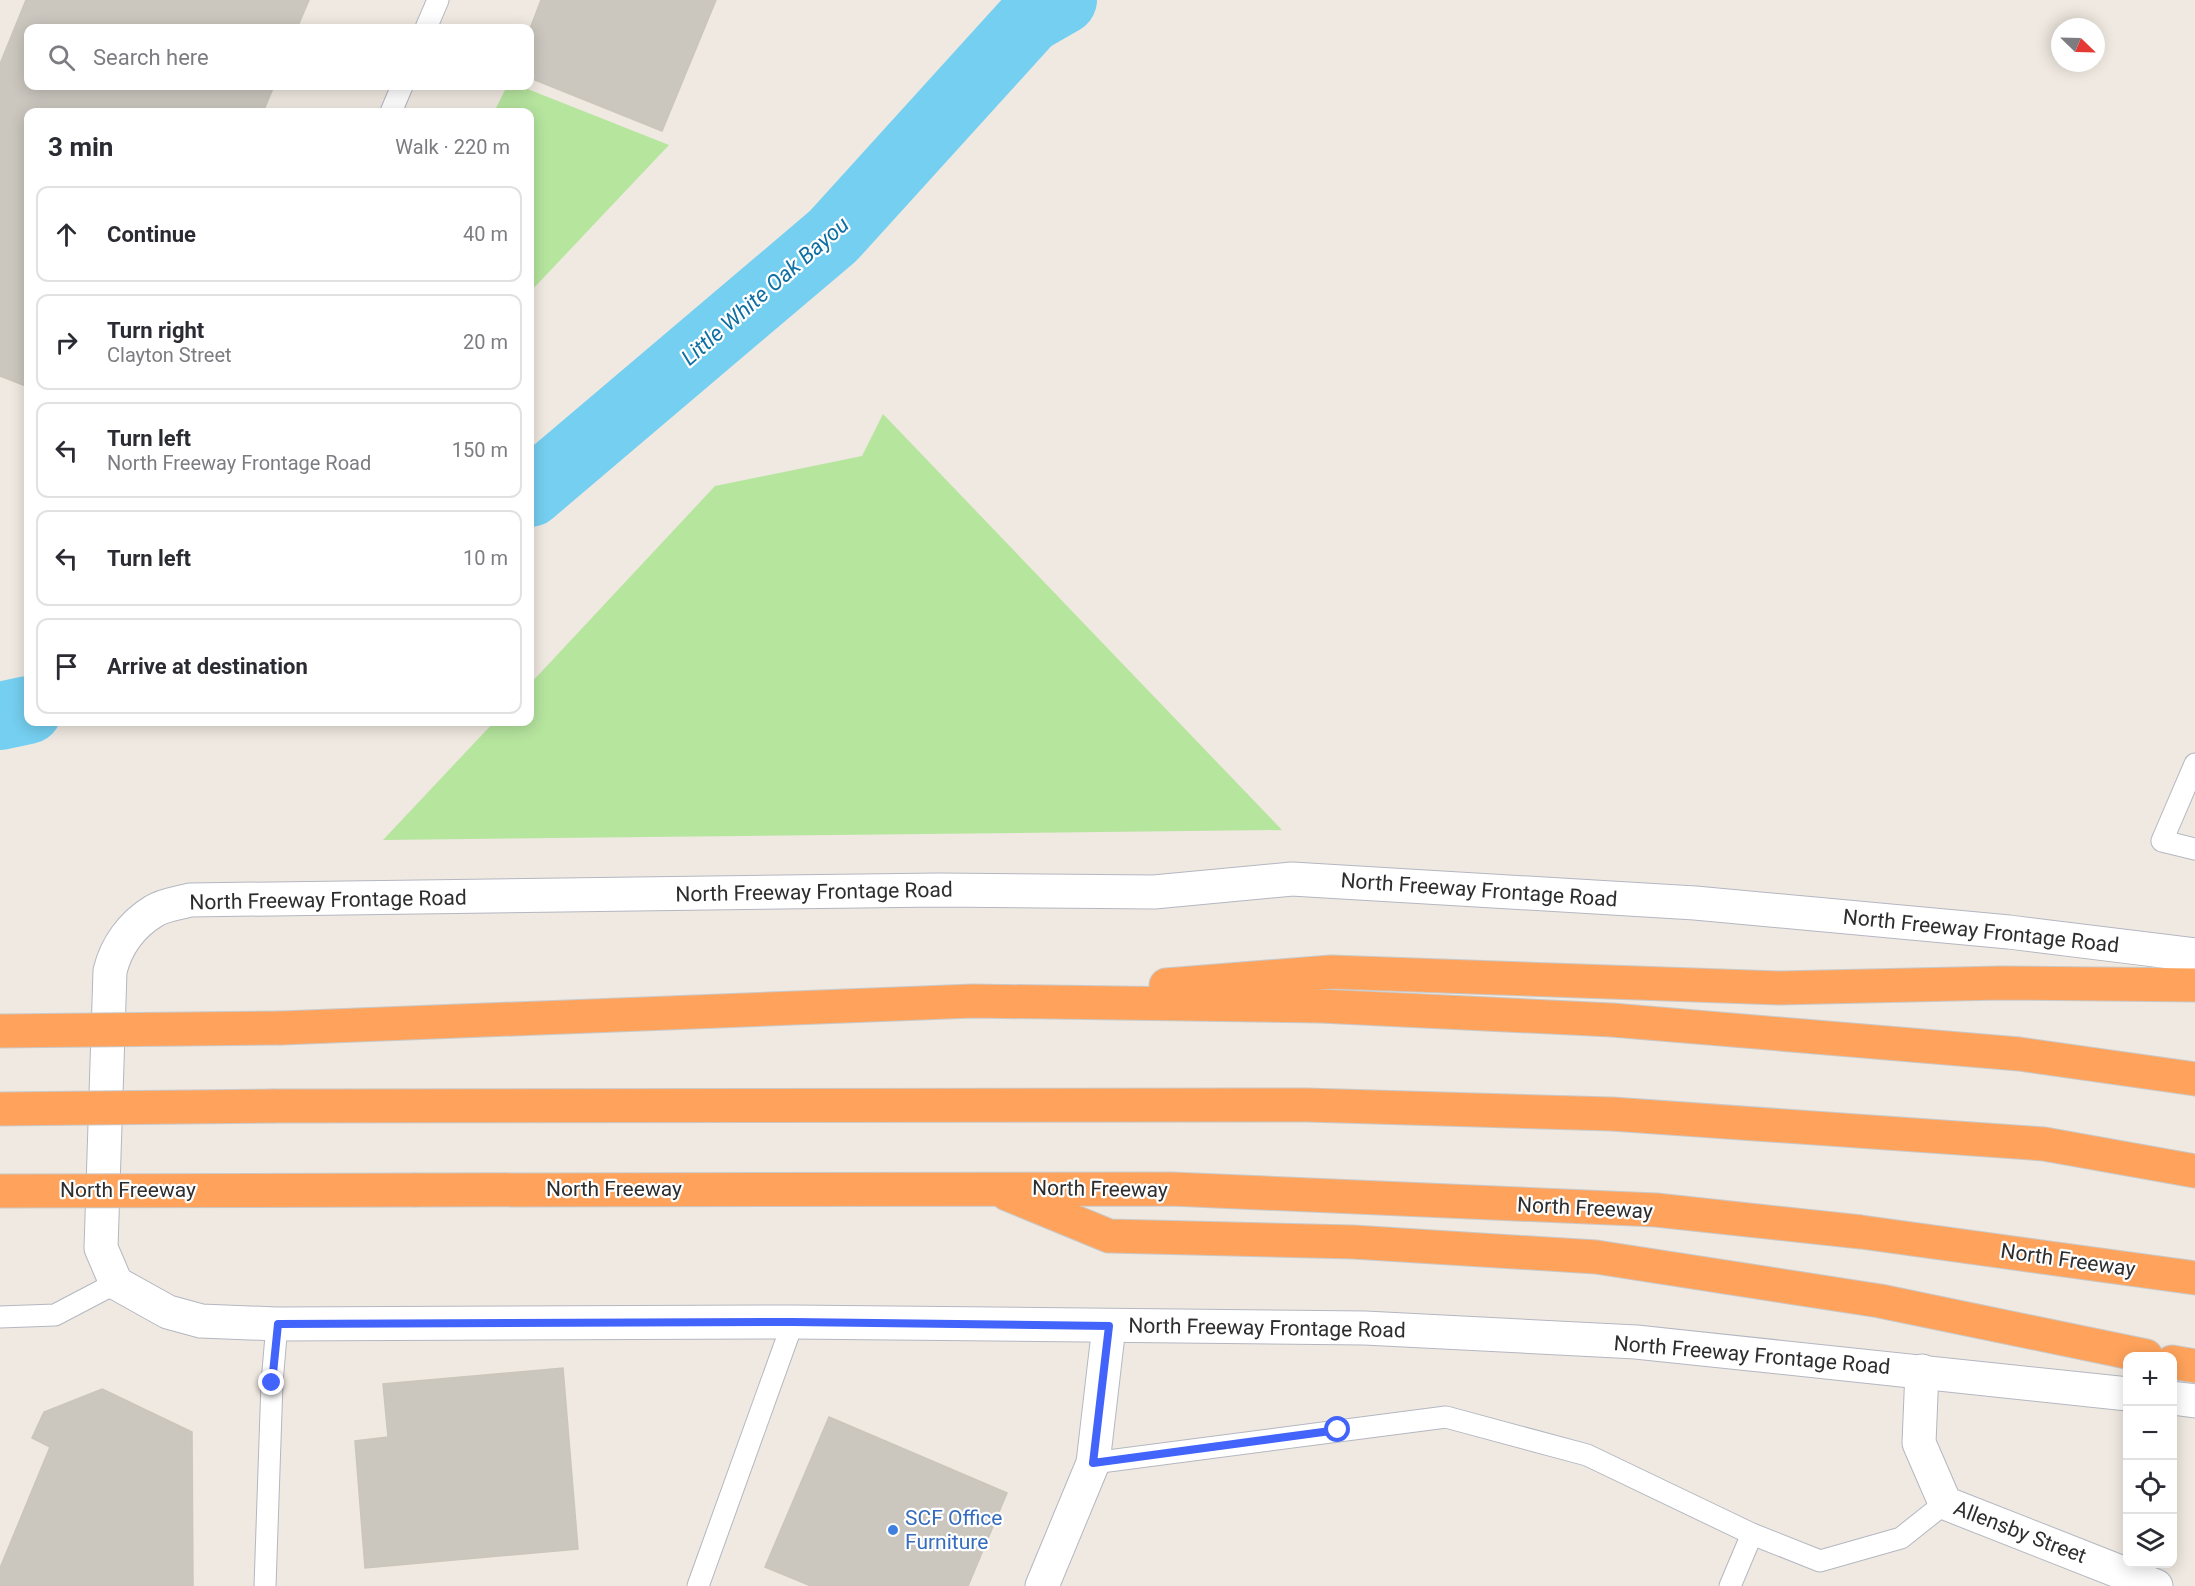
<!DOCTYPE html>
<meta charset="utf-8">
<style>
body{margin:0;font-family:Roboto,sans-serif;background:#f2f2f3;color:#2b2b33}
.controls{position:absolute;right:18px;bottom:18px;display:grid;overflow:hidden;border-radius:12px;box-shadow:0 3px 15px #0003}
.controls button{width:54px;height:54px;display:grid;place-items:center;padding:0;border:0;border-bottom:2px solid #e1e1e2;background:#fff;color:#2b2b33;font:30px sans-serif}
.compass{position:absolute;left:2051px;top:18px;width:54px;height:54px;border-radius:50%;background:#fff;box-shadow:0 3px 15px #0003;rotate:113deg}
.stop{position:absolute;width:18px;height:18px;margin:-14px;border:4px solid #4264fb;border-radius:50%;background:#fff}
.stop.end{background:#4264fb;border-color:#fff;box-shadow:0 2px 6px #0008}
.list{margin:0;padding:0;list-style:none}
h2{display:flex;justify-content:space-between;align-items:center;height:78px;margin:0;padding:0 24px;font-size:26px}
h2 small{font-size:20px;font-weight:400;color:#7c7c81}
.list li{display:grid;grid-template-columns:39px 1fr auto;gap:18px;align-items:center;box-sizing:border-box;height:96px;margin:0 12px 12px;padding:0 12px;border:2px solid #e1e1e2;border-radius:12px}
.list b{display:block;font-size:22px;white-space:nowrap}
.list p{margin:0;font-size:20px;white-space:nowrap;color:#7c7c81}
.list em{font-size:20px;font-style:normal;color:#7c7c81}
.icon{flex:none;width:33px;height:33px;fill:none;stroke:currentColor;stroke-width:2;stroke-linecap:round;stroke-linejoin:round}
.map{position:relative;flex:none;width:2195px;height:1586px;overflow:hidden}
.search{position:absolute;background:#fff;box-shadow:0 3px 15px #0003;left:24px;top:24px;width:510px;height:66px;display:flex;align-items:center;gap:15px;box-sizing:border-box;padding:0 21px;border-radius:12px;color:#7c7c81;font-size:22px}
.panel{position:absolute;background:#fff;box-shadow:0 3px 15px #0003;left:24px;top:108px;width:510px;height:618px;border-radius:12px}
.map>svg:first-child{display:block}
.green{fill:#b6e59e}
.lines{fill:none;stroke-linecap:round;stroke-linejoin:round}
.river{stroke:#75cff0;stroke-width:68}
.building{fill:#cbc7bf;stroke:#cbc5ba;stroke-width:1.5}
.lane-casing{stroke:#b4b7c1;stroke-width:23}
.street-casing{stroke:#b4b7c1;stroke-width:35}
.secondary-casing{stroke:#b4b7c1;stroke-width:35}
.highway-casing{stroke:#c9c9c9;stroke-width:35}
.lane{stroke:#fff;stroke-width:21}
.street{stroke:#fff;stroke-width:33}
.secondary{stroke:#fff;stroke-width:33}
.highway{stroke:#ffa35c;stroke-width:33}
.highway-bridge-casing{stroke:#c9c9c9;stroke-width:35;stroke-linecap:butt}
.highway-bridge{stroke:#ffa35c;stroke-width:33}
.route{stroke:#4264fb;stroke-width:8}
.shop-dot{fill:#3f7fe0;stroke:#fff;stroke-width:2}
.labels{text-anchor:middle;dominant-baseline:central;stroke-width:4.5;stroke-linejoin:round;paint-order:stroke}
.street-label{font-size:21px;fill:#2e2e2e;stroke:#fff}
.shop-label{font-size:21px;fill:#366cbe;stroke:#fff;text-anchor:start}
.water-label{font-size:22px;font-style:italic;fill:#0d6fa3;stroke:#fff}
</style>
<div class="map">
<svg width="2195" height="1586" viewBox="0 0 2195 1586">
<rect width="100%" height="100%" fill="#efe9e1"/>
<g class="green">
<polygon points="507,86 520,86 669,145 530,292 530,112 494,112"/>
<polygon points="883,414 1282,830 383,840 494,722 530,722 530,684 715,486 862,456"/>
</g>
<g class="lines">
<g class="river">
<polyline points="530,493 833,236 1030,19 1063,0"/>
<polyline points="0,716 28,710"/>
</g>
</g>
<g class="building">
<polygon points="26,0 309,0 297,28 28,28 28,86 274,86 263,112 28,112 28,387 0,376 0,64"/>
<polygon points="541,0 716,0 662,131 530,78 530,29"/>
<polygon points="563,1368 578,1549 365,1568 355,1441 388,1437 383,1384"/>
<polygon points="102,1389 192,1432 193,1586 0,1586 0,1568 50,1447 32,1438 44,1412"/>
<polygon points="829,1417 1007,1493 968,1586 811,1586 765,1567"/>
</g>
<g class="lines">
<defs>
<g id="lane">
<polyline points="426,28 438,0"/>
<polyline points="391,112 402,86"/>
<polyline points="2195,764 2162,841 2195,849"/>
<polyline points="0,1317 55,1315 116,1283"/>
<polyline points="1093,1463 1446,1417 1587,1455 1752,1534 1820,1561 1901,1538 1945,1503"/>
<polyline points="265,1586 272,1383 277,1324"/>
<polyline points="698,1586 793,1322"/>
<polyline points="1730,1586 1752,1534"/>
</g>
<g id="street">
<polyline points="1922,1371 1919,1443 1945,1503 2156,1586"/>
<polyline points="1042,1586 1093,1463 1109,1326"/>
</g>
<g id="secondary">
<path d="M2128,1394l-492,-52 -271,-14 -572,-6 -516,2 -76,-3 -33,-9 -52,-29 -15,-35 9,-277c6,-24 21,-46 44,-60 9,-6 25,-8 36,-11l749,-10 215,2 138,-13 403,24 314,29 186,23"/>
<polyline points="2172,1398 2195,1401"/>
</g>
<g id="highway">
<polyline points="1166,985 1331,972 1779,988 2000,983 2195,985"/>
<polyline points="281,1028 973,1001 1320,1006 1612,1020 2019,1054 2195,1079"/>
<polyline points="274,1106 1307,1105 1612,1114 2044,1144 2195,1171"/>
<polyline points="415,1190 1171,1189 1656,1210 1861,1232 2195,1278"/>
<polyline points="1007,1194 1109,1236 1353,1242 1596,1257 1880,1301 2146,1356"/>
<polyline points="2172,1362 2195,1366"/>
</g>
</defs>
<use href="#lane" class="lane-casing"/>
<use href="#street" class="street-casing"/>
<use href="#secondary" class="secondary-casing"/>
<use href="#highway" class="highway-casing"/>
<use href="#lane" class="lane"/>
<use href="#street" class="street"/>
<use href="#secondary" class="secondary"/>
<use href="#highway" class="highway"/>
<defs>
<g id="highway-bridge">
<polyline points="0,1031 281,1028"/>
<polyline points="0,1109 274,1106"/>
<polyline points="0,1191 415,1190"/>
</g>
</defs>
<use href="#highway-bridge" class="highway-bridge-casing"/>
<use href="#highway-bridge" class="highway-bridge"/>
</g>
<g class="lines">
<polyline class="route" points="272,1383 278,1324 793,1322 1109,1326 1093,1463 1338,1430"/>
</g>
<circle class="shop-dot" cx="893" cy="1530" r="6"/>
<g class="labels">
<g class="street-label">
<text transform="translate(1479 890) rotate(4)">North Freeway Frontage Road</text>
<text transform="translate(814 892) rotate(-1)">North Freeway Frontage Road</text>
<text transform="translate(328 900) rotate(-1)">North Freeway Frontage Road</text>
<text transform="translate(1981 931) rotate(6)">North Freeway Frontage Road</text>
<text x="614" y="1189">North Freeway</text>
<text transform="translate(1100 1189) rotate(1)">North Freeway</text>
<text x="128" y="1190">North Freeway</text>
<text transform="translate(1585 1208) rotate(3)">North Freeway</text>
<text transform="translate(2068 1260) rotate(8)">North Freeway</text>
<text transform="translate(1267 1328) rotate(1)">North Freeway Frontage Road</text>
<text transform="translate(1752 1355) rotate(5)">North Freeway Frontage Road</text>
<text transform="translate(2020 1532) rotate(21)">Allensby Street</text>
</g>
<g class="shop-label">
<text x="905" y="1518">SCF Office<tspan x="905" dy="24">Furniture</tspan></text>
</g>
<g class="water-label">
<text transform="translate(765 291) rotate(-41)">Little White Oak Bayou</text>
</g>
</g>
</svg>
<div class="controls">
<button>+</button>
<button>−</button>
<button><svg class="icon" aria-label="locate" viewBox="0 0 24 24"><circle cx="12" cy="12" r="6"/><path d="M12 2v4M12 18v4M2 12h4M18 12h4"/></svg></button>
<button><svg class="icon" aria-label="layers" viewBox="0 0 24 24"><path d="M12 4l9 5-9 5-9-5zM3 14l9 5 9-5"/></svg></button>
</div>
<svg class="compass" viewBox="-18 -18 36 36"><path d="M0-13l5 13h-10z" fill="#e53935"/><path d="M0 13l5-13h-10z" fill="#7c7c81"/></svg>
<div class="stop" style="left:1338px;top:1430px"></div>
<div class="stop end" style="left:272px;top:1383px"></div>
<div class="search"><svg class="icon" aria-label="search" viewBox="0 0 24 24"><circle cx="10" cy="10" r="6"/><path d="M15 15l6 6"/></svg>Search here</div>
<section class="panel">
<h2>3 min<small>Walk · 220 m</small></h2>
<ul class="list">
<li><svg class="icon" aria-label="ahead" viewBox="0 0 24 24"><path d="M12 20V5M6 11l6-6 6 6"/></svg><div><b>Continue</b></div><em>40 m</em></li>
<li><svg class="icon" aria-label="right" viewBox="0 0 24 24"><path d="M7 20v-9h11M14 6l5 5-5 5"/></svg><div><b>Turn right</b><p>Clayton Street</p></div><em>20 m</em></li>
<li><svg class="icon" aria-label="left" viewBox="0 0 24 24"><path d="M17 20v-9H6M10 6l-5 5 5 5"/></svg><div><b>Turn left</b><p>North Freeway Frontage Road</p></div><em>150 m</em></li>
<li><svg class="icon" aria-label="left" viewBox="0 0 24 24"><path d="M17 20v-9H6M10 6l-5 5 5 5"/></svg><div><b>Turn left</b></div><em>10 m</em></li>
<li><svg class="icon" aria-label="arrive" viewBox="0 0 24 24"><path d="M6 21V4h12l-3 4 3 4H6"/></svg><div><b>Arrive at destination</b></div></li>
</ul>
</section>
</div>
